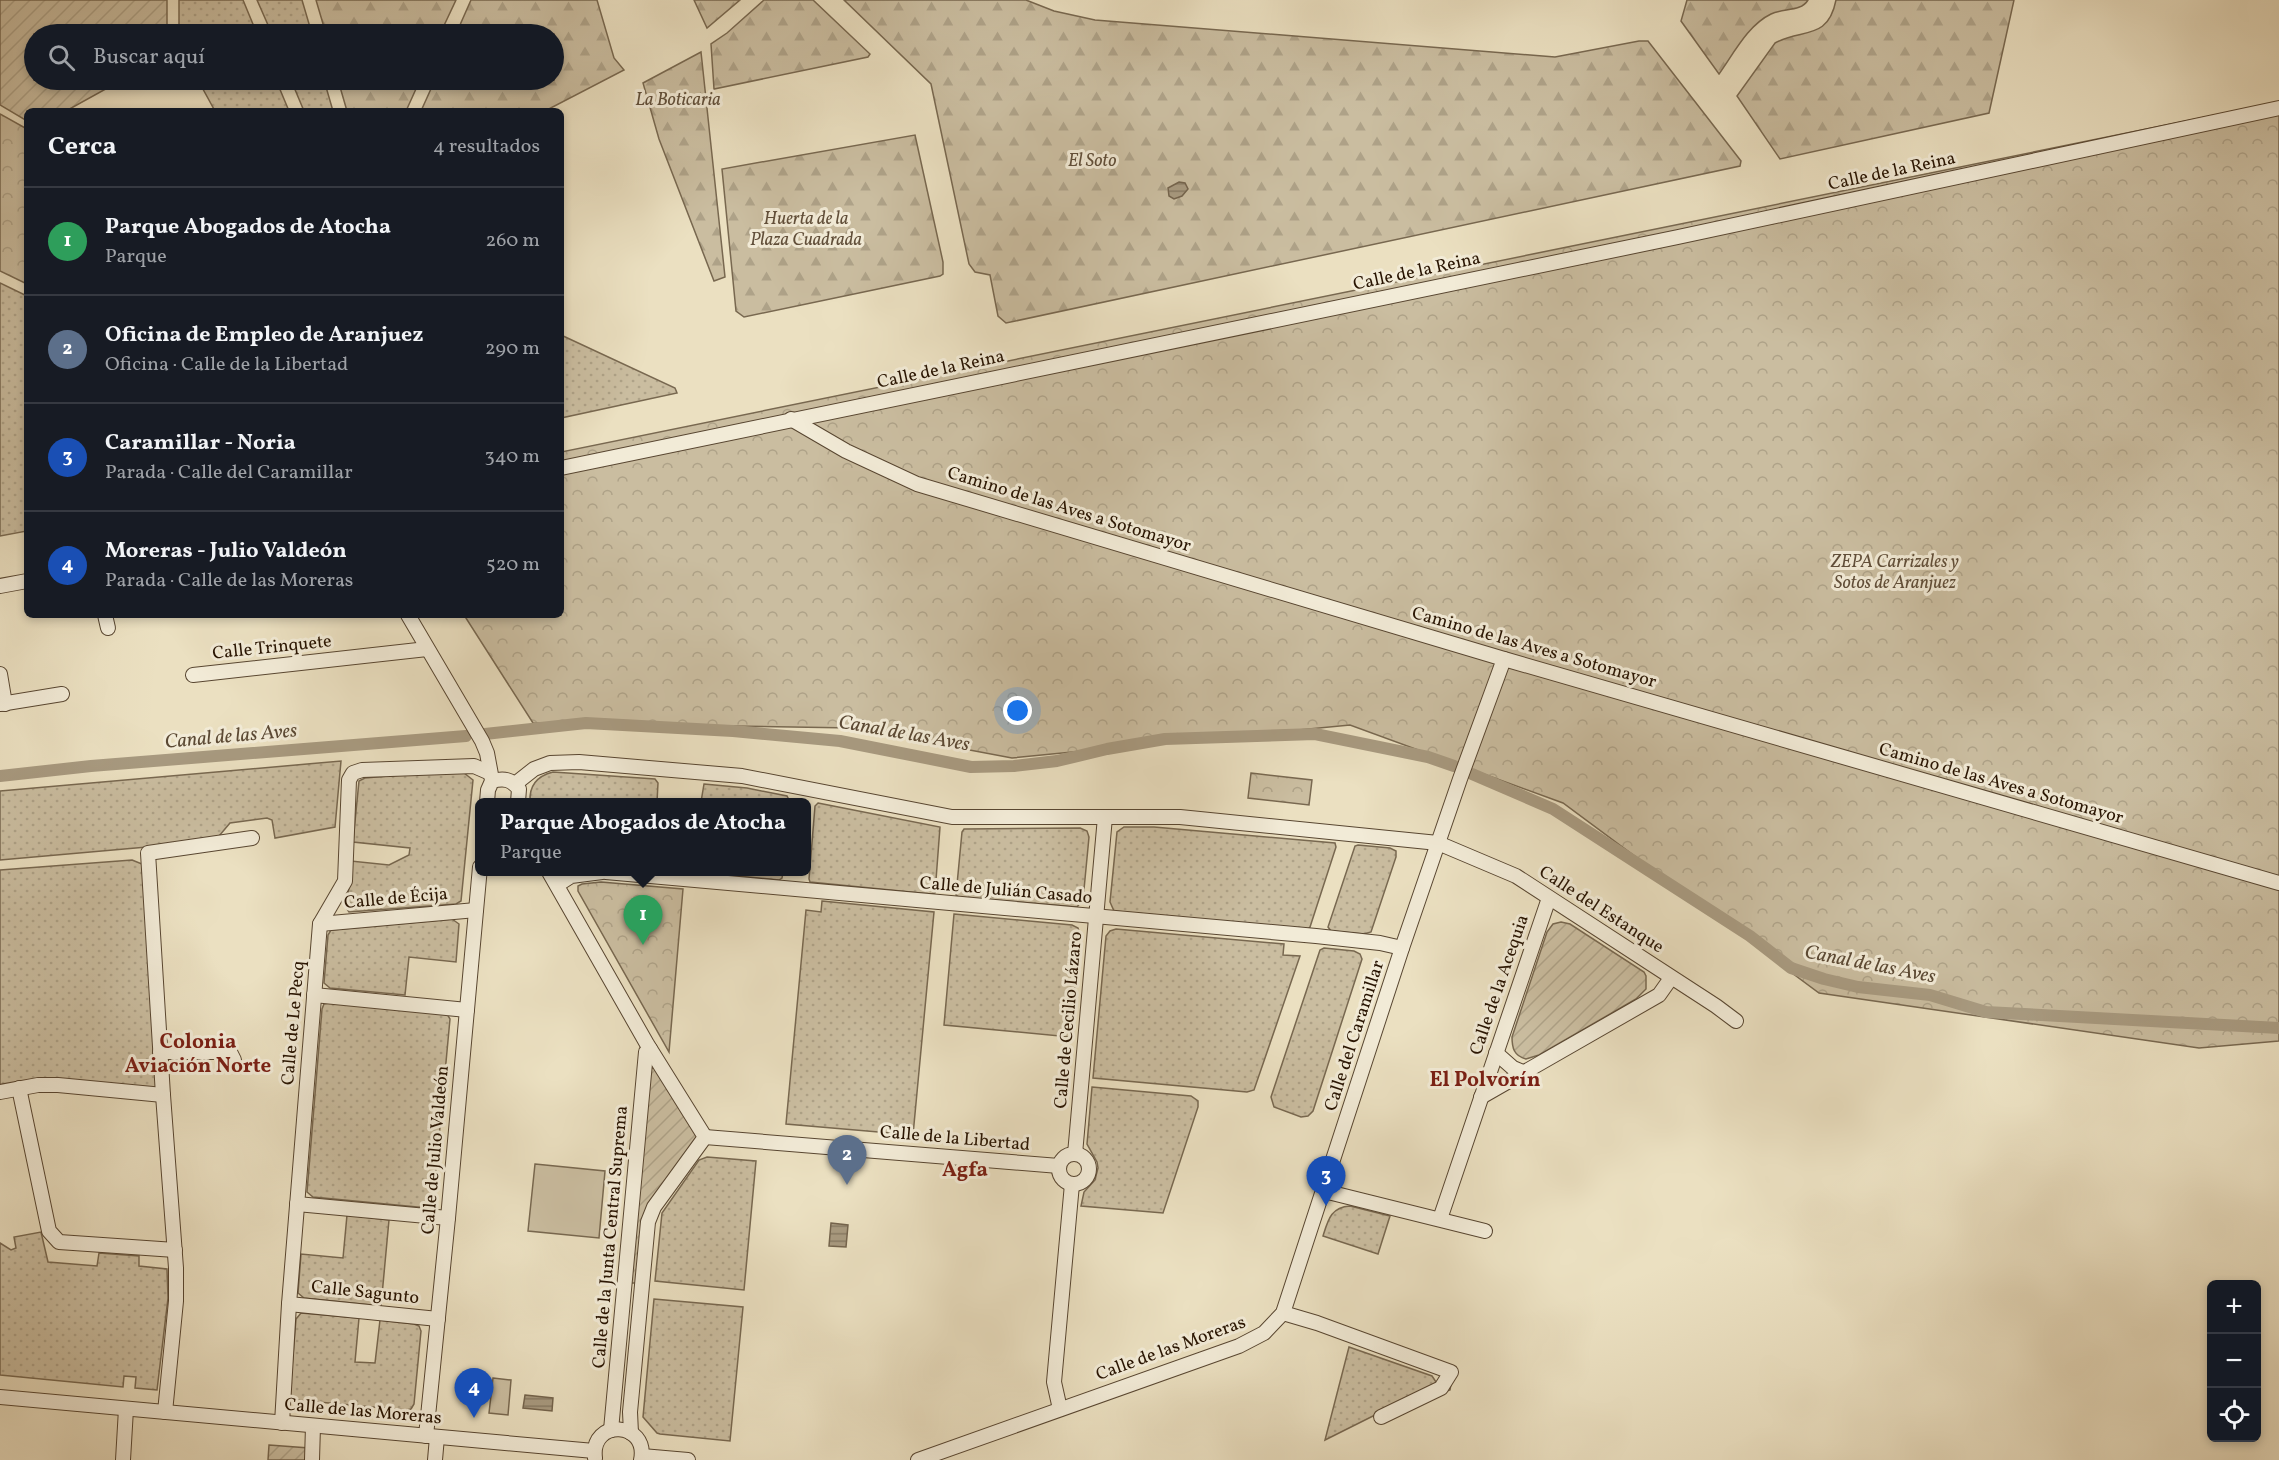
<!DOCTYPE html>
<html lang="es">
<meta charset="utf-8">
<style>
body{margin:0;font-family:Vollkorn,serif;background:#242831;color:#f1f3f6}
.controls{position:absolute;right:18px;bottom:18px;display:grid;overflow:hidden;border-radius:9px;box-shadow:0 3px 9px #0003}
.controls button{width:54px;height:54px;display:grid;place-items:center;padding:0;border:0;border-bottom:2px solid #363941;background:#171b24;color:#f1f3f6;font:30px sans-serif}
.you{position:absolute;left:1018px;top:711px;width:21px;height:21px;margin:-15px;border:4px solid #fff;border-radius:50%;background:#1a73e8;box-shadow:0 0 0 9px #1a73e833}
.badge{display:grid;place-items:center;width:39px;height:39px;border-radius:50%;background:#c59692;color:#fff;font-size:20px;font-weight:700}
.pin{position:absolute;translate:-50% -50px;filter:drop-shadow(0 2px 3px #0008)}
.pin::after{content:'';position:absolute;top:32px;width:21px;height:18px;background:inherit;clip-path:polygon(0 0,100% 0,50% 100%)}
.popup{position:absolute;left:475px;top:798px;width:336px;height:78px;box-sizing:border-box;display:grid;place-content:center;border-radius:9px;background:#171b24;filter:drop-shadow(0 2px 4px #0005);font-size:20px;white-space:nowrap;color:#9ea1a6}
.popup b{font-size:22px;color:#f1f3f6}
.popup::after{content:'';position:absolute;left:50%;top:100%;margin-left:-12px;border:12px solid transparent;border-top-color:#171b24}
.list{margin:0;padding:0;list-style:none}
h2{display:flex;justify-content:space-between;align-items:center;height:78px;margin:0;padding:0 24px;font-size:26px}
h2 small{font-size:20px;font-weight:400;color:#9ea1a6}
.list li{display:grid;grid-template-columns:39px 1fr auto;gap:18px;align-items:center;box-sizing:border-box;height:108px;padding:0 24px;border-top:2px solid #363941}
.list b{display:block;font-size:22px;white-space:nowrap}
.list p{margin:0;font-size:20px;white-space:nowrap;color:#9ea1a6}
.list em{font-size:20px;font-style:normal;color:#9ea1a6}
.icon{flex:none;width:33px;height:33px;fill:none;stroke:currentColor;stroke-width:2;stroke-linecap:round;stroke-linejoin:round}
.map{position:relative;flex:none;width:2279px;height:1460px;overflow:hidden}
.search{position:absolute;background:#171b24;box-shadow:0 3px 9px #0003;left:24px;top:24px;width:540px;height:66px;display:flex;align-items:center;gap:15px;box-sizing:border-box;padding:0 21px;border-radius:33px;color:#9ea1a6;font-size:22px}
.panel{position:absolute;background:#171b24;box-shadow:0 3px 9px #0003;left:24px;top:108px;width:540px;height:510px;border-radius:9px}
.map>svg:first-child{display:block}
.grass{fill:url(#grass-dots);stroke:#786850;stroke-width:1.5}
.forest{fill:url(#forest-firs);stroke:#786850;stroke-width:1.5}
.park{fill:url(#park-crowns);stroke:#786850;stroke-width:1.5}
.garden{fill:url(#garden-furrows);stroke:#786850;stroke-width:1.5}
.pitch{fill:#cabda0;stroke:#786850;stroke-width:1.5}
.water{fill:url(#water-rules);stroke:#74644d;stroke-width:1.5}
.lines{fill:none;stroke-linecap:round;stroke-linejoin:round}
.canal{stroke:#a89a80;stroke-width:12}
.street-casing{stroke:#584631;stroke-width:16}
.street{stroke:#f2ebd7;stroke-width:14}
.labels{text-anchor:middle;dominant-baseline:central;stroke-width:6;stroke-linejoin:round;paint-order:stroke}
.park-label{font-size:18px;font-style:italic;fill:#604e39;stroke:#f2ebd7}
.street-label{font-size:18px;fill:#271301;stroke:#f2ebd7}
.water-label{font-size:20px;font-style:italic;fill:#5b4934;stroke:#f2ebd7}
.quarter-label{font-size:21px;font-weight:bold;fill:#7a1f14;stroke:#f2ebd7}
</style>
<div class="map">
<svg width="2279" height="1460" viewBox="0 0 2279 1460">
<defs>
<pattern id="grass-dots" width="8" height="8" patternUnits="userSpaceOnUse" patternTransform="scale(1.5)"><rect width="8" height="8" fill="#cabda0"/><path d="M2 2h.1M6 6h.1" fill="none" stroke="#aea288" stroke-width="1.8" stroke-linecap="round"/></pattern>
<pattern id="forest-firs" width="22" height="20" patternUnits="userSpaceOnUse" patternTransform="scale(1.5)"><rect width="22" height="20" fill="#cabda0"/><path d="M5 1l3.5 6h-7zM16 11l3.5 6h-7z" fill="#aea288"/></pattern>
<pattern id="park-crowns" width="20" height="18" patternUnits="userSpaceOnUse" patternTransform="scale(1.5)"><rect width="20" height="18" fill="#cabda0"/><path d="M2 6a3 3 0 1 1 6 0M12 15a3 3 0 1 1 6 0" fill="none" stroke="#aea288"/></pattern>
<pattern id="garden-furrows" width="10" height="10" patternUnits="userSpaceOnUse" patternTransform="scale(1.5)"><rect width="10" height="10" fill="#cabda0"/><path d="M-1 1l2-2M0 10L10 0M9 11l2-2" fill="none" stroke="#aea288"/></pattern>
<pattern id="water-rules" width="6" height="5" patternUnits="userSpaceOnUse" patternTransform="scale(1.5)"><rect width="6" height="5" fill="#a89a80"/><path d="M0 2.5h6" fill="none" stroke="#897c66"/></pattern>
</defs>
<rect width="100%" height="100%" fill="#ebe0c1"/>
<filter id="stains"><feTurbulence type="fractalNoise" baseFrequency=".00333" numOctaves="4"/><feColorMatrix values="0 0 0 0 .2 0 0 0 0 .09 0 0 0 0 .02 0 0 0 .5 -.17"/></filter>
<radialGradient id="worn" r=".72"><stop offset=".6" stop-color="#630" stop-opacity="0"/><stop offset="1" stop-color="#630" stop-opacity=".3"/></radialGradient>
<g class="grass">
<polygon points="179,0 243,0 257,34 179,34"/>
<polygon points="257,0 302,0 312,34 272,34"/>
<polygon points="198,80 276,80 289,111 215,111"/>
<polygon points="291,80 324,80 333,111 304,111"/>
<polygon points="0,283 27,296 27,531 0,536"/>
<polygon points="561,335 675,388 677,393 561,418"/>
<polygon points="341,761 335,827 275,838 272,820 267,818 230,823 219,836 147,847 0,860 0,791"/>
<polygon points="436,772 464,773 473,780 461,901 456,904 349,912 347,909 351,861 389,865 409,855 410,848 353,842 359,781 365,778"/>
<path d="M553,772l102,7 3,4 -1,19h-127c-1,-16 7,-26 23,-30z"/>
<polygon points="704,784 747,788 787,796 790,802 701,802"/>
<polygon points="818,803 940,827 935,893 931,894 810,882 809,879 815,806"/>
<polygon points="1154,827 1335,843 1336,847 1310,927 1308,929 1114,911 1110,902 1117,832 1124,827"/>
<polygon points="1080,828 1087,831 1089,837 1083,900 1077,907 959,897 956,895 962,832 964,829"/>
<polygon points="1358,845 1390,848 1396,851 1396,857 1371,932 1364,934 1331,931 1328,927 1355,846"/>
<polygon points="132,860 142,864 158,1084 155,1089 0,1086 0,870"/>
<polygon points="696,872 783,872 782,878 779,880"/>
<polygon points="822,901 934,912 913,1135 786,1124 806,910 821,912"/>
<polygon points="954,914 1072,925 1078,928 1080,934 1070,1037 944,1025"/>
<polygon points="452,919 459,924 456,962 409,957 405,995 330,988 324,983 328,935 331,930"/>
<polygon points="1116,929 1284,944 1283,955 1300,956 1254,1090 1247,1092 1093,1078 1106,936 1110,931"/>
<polygon points="1324,948 1354,951 1360,954 1362,959 1313,1111 1308,1116 1301,1117 1274,1107 1271,1097 1320,950"/>
<polygon points="329,1003 447,1014 450,1019 433,1202 428,1208 313,1197 307,1192 322,1009 324,1004"/>
<polygon points="1092,1087 1191,1096 1198,1101 1198,1107 1163,1213 1081,1206 1084,1192 1095,1180 1098,1168 1097,1162 1087,1144"/>
<polygon points="707,1157 756,1161 744,1290 655,1281 662,1213 699,1160"/>
<path d="M1350,1206l40,10 -12,38 -55,-18c5,-16 8,-29 27,-30z"/>
<polygon points="347,1215 389,1220 381,1306 304,1298 298,1293 301,1254 343,1258"/>
<polygon points="41,1232 48,1262 97,1266 99,1253 139,1256 139,1266 167,1269 168,1298 157,1390 135,1388 136,1377 124,1376 123,1387 0,1375 0,1243 11,1250 16,1248 14,1237"/>
<polygon points="654,1299 743,1307 730,1441 660,1434 657,1433 643,1417"/>
<polygon points="301,1313 359,1318 355,1362 375,1363 380,1320 414,1324 419,1326 421,1331 414,1404 411,1409 406,1410 296,1400 291,1397 290,1392 296,1319"/>
<polygon points="1349,1347 1432,1376 1436,1382 1451,1384 1450,1390 1375,1415 1325,1440"/>
</g>
<g class="forest">
<polygon points="316,0 456,0 440,34 326,34"/>
<polygon points="471,0 597,0 614,58 624,70 545,111 421,111 435,80 554,80 554,34 456,34"/>
<polygon points="694,0 740,0 707,28"/>
<polygon points="764,0 813,0 870,54 868,57 714,89 711,44 727,33"/>
<polygon points="844,0 1026,0 1054,11 1095,20 1555,57 1639,41 1648,41 1741,161 1740,166 1006,323 998,316 990,275 975,272 969,264 931,84"/>
<path d="M1687,0h121c-7,12 -25,8 -37,14 -23,11 -37,39 -52,60l-38,-53z"/>
<path d="M1836,0h178l-25,113 -209,46 -43,-63 38,-53c27,-15 53,-2 61,-43z"/>
<polygon points="701,52 725,277 714,281 659,139 643,83"/>
<polygon points="338,80 420,80 406,111 347,111"/>
<polygon points="915,135 943,262 943,274 940,276 744,317 736,311 722,169"/>
</g>
<g class="park">
<polygon points="2279,102 2279,1041 2199,1048 1819,993 1563,803 1350,725 1012,758 853,728 533,723 464,615 561,615 561,452"/>
<polygon points="0,114 27,129 27,284 0,271"/>
<polygon points="1251,773 1312,780 1309,805 1248,798"/>
<polygon points="601,882 683,889 669,1052 578,891 578,886 582,884"/>
</g>
<g class="garden">
<polygon points="0,0 167,0 167,34 34,34 34,80 122,80 66,111 27,111 27,121 0,105"/>
<path d="M1561,922l9,2 74,48 2,4v13l-10,10 -97,56 -13,4c-12,-3 -14,-11 -14,-22l35,-105 6,-8z"/>
<polygon points="658,1066 698,1138 653,1200 637,1283 630,1283 650,1069"/>
<polygon points="269,1445 309,1448 308,1460 268,1460"/>
</g>
<g class="pitch">
<polygon points="535,1164 605,1171 599,1238 528,1231"/>
<polygon points="493,1378 511,1380 508,1415 489,1413"/>
</g>
<g class="water">
<polygon points="1179,182 1185,183 1188,189 1182,196 1174,199 1169,196 1168,188"/>
<polygon points="831,1223 848,1225 846,1247 829,1246"/>
<polygon points="525,1395 553,1398 552,1411 523,1408"/>
</g>
<g class="lines">
<g class="canal">
<polyline points="485,734 586,723 733,731 840,741 971,767 1014,766 1057,761 1107,749 1165,739 1315,734 1428,757 1454,766"/>
<polyline points="1472,774 1553,809 1750,936 1791,968 1824,979 1858,987 1930,995 1986,1012 2279,1028"/>
<polyline points="0,776 91,766 466,736"/>
</g>
<defs>
<g id="street">
<polyline points="791,419 846,451 917,484 1504,659 2279,883"/>
<polyline points="561,468 1678,237 2279,108"/>
<polyline points="0,586 27,581"/>
<polyline points="105,615 108,628"/>
<polyline points="408,615 482,741 487,753 492,780"/>
<polyline points="0,674 5,704"/>
<polyline points="193,675 427,649"/>
<polyline points="0,704 62,694"/>
<polyline points="515,784 534,769 550,763 579,762 742,776 952,817 1180,817 1438,843 1516,876 1716,1006 1736,1021"/>
<path d="M487,802l1,-12 4,-9c12,-3 19,-2 27,8l-1,13"/>
<polyline points="549,872 647,1044 705,1137 654,1207 648,1222 630,1412 631,1433"/>
<polyline points="606,872 1316,936 1380,943 1402,948"/>
<polyline points="557,885 571,876 602,872"/>
<polyline points="320,924 476,910"/>
<polyline points="314,995 467,1010"/>
<polyline points="160,1052 230,1052 234,1060"/>
<polyline points="1496,1053 1513,1068 1525,1073"/>
<polyline points="19,1088 49,1231 59,1242 175,1250"/>
<polyline points="0,1092 38,1085 58,1085 163,1095"/>
<polyline points="1481,1097 1659,995 1671,978"/>
<polyline points="705,1137 1059,1166"/>
<polyline points="1075,1154 1105,817"/>
<circle cx="1074" cy="1169" r="15"/>
<polyline points="1324,1191 1485,1231"/>
<polyline points="297,1204 448,1218"/>
<polyline points="1440,1219 1549,898"/>
<polyline points="289,1304 438,1319"/>
<polyline points="1283,1313 1317,1323 1451,1372 1441,1388 1381,1417"/>
<polyline points="0,1397 594,1451"/>
<polyline points="1060,1409 1054,1382 1072,1184"/>
<polyline points="165,1412 176,1301 176,1268 163,1095 148,853 252,838"/>
<polyline points="282,1423 289,1304 320,924 345,881 349,780 353,773 362,770 474,766 490,773"/>
<polyline points="611,1430 646,1052 650,1049"/>
<polyline points="426,1436 448,1218 480,867"/>
<polyline points="642,1456 688,1460"/>
<path d="M595,1458c-5,-40 54,-37 46,2"/>
<polyline points="123,1460 126,1409"/>
<polyline points="312,1460 313,1426"/>
<polyline points="435,1460 437,1437"/>
<polyline points="918,1460 1239,1346 1264,1333 1283,1313 1402,948 1460,779 1504,659"/>
</g>
</defs>
<use href="#street" class="street-casing"/>
<use href="#street" class="street"/>
</g>
<g class="labels">
<g class="park-label">
<text x="678" y="100">La Boticaria</text>
<text x="1092" y="161">El Soto</text>
<text x="806" y="219">Huerta de la<tspan x="806" dy="21">Plaza Cuadrada</tspan></text>
<text x="1895" y="562">ZEPA Carrizales y<tspan x="1895" dy="21">Sotos de Aranjuez</tspan></text>
</g>
<g class="street-label">
<text transform="translate(1892 172) rotate(-12)">Calle de la Reina</text>
<text transform="translate(1417 272) rotate(-12)">Calle de la Reina</text>
<text transform="translate(941 370) rotate(-12)">Calle de la Reina</text>
<text transform="translate(1069 510) rotate(17)">Camino de las Aves a Sotomayor</text>
<text transform="translate(272 648) rotate(-6)">Calle Trinquete</text>
<text transform="translate(1534 648) rotate(16)">Camino de las Aves a Sotomayor</text>
<text transform="translate(2001 784) rotate(16)">Camino de las Aves a Sotomayor</text>
<text transform="translate(1006 891) rotate(5)">Calle de Julián Casado</text>
<text transform="translate(396 899) rotate(-5)">Calle de Écija</text>
<text transform="translate(1601 910) rotate(33)">Calle del Estanque</text>
<text transform="translate(1500 985) rotate(-71)">Calle de la Acequia</text>
<text transform="translate(1069 1020) rotate(-85)">Calle de Cecilio Lázaro</text>
<text transform="translate(294 1023) rotate(-85)">Calle de Le Pecq</text>
<text transform="translate(1355 1036) rotate(-72)">Calle del Caramillar</text>
<text transform="translate(955 1139) rotate(5)">Calle de la Libertad</text>
<text transform="translate(436 1150) rotate(-85)">Calle de Julio Valdeón</text>
<text transform="translate(611 1237) rotate(-85)">Calle de la Junta Central Suprema</text>
<text transform="translate(365 1293) rotate(6)">Calle Sagunto</text>
<text transform="translate(1171 1349) rotate(-20)">Calle de las Moreras</text>
<text transform="translate(363 1412) rotate(5)">Calle de las Moreras</text>
</g>
<g class="water-label">
<text transform="translate(904 734) rotate(10)">Canal de las Aves</text>
<text transform="translate(231 737) rotate(-5)">Canal de las Aves</text>
<text transform="translate(1870 965) rotate(11)">Canal de las Aves</text>
</g>
<g class="quarter-label">
<text x="198" y="1042">Colonia<tspan x="198" dy="24">Aviación Norte</tspan></text>
<text x="1485" y="1080">El Polvorín</text>
<text x="965" y="1170">Agfa</text>
</g>
</g>
<rect width="100%" height="100%" filter="url(#stains)"/>
<rect width="100%" height="100%" fill="url(#worn)"/>
</svg>
<div class="controls">
<button>+</button>
<button>−</button>
<button><svg class="icon" aria-label="locate" viewBox="0 0 24 24"><circle cx="12" cy="12" r="6"/><path d="M12 2v4M12 18v4M2 12h4M18 12h4"/></svg></button>
</div>
<div class="you"></div>
<div class="pin badge" style="left:643px;top:945px;background:#2e9e5b">1</div>
<div class="popup"><b>Parque Abogados de Atocha</b>Parque</div>
<div class="pin badge" style="left:847px;top:1185px;background:#5c6f8a">2</div>
<div class="pin badge" style="left:1326px;top:1206px;background:#1a4fb4">3</div>
<div class="pin badge" style="left:474px;top:1418px;background:#1a4fb4">4</div>
<div class="search"><svg class="icon" aria-label="search" viewBox="0 0 24 24"><circle cx="10" cy="10" r="6"/><path d="M15 15l6 6"/></svg>Buscar aquí</div>
<section class="panel">
<h2>Cerca<small>4 resultados</small></h2>
<ul class="list">
<li><span class="badge" style="background:#2e9e5b">1</span><div><b>Parque Abogados de Atocha</b><p>Parque</p></div><em>260 m</em></li>
<li><span class="badge" style="background:#5c6f8a">2</span><div><b>Oficina de Empleo de Aranjuez</b><p>Oficina · Calle de la Libertad</p></div><em>290 m</em></li>
<li><span class="badge" style="background:#1a4fb4">3</span><div><b>Caramillar - Noria</b><p>Parada · Calle del Caramillar</p></div><em>340 m</em></li>
<li><span class="badge" style="background:#1a4fb4">4</span><div><b>Moreras - Julio Valdeón</b><p>Parada · Calle de las Moreras</p></div><em>520 m</em></li>
</ul>
</section>
</div>
